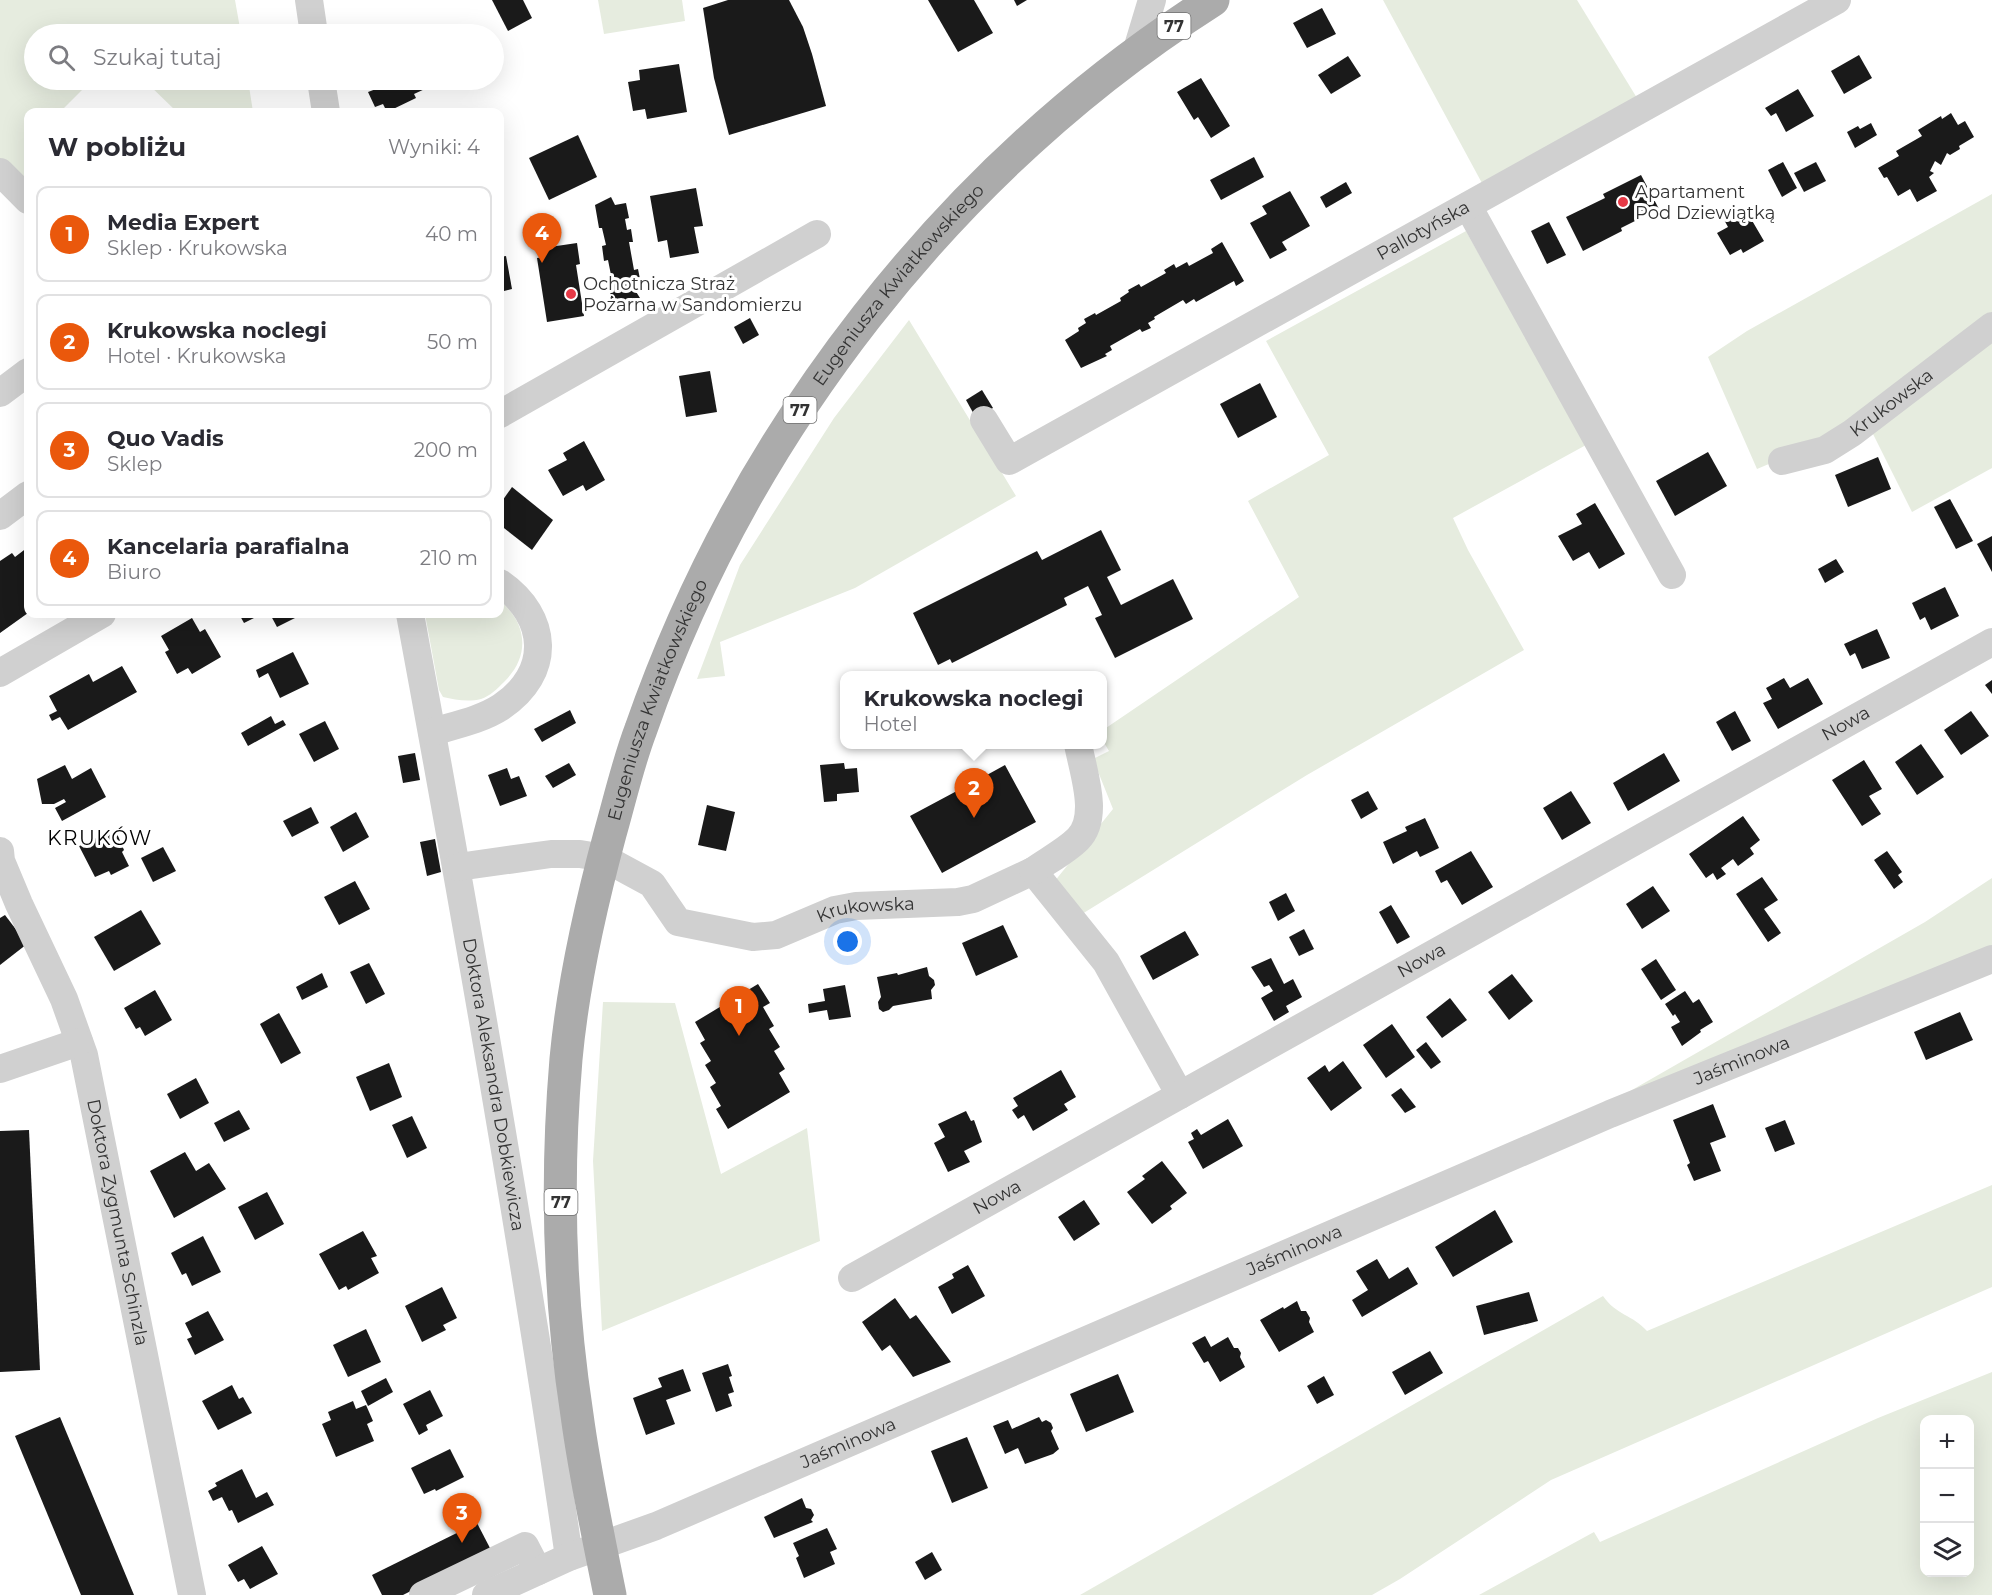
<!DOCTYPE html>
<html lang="pl">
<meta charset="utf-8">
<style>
body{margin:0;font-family:Montserrat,sans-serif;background:#f7f7f7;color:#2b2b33}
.controls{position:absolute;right:18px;bottom:18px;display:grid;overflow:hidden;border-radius:12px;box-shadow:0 6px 24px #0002}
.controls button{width:54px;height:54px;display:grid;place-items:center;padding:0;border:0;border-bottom:2px solid #e1e1e2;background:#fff;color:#2b2b33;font:30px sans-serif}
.you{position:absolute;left:848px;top:942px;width:21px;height:21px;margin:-15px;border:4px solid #fff;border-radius:50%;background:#1a73e8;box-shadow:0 0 0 9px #1a73e833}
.badge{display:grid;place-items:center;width:39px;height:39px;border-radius:50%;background:#ea580c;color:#fff;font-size:20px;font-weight:700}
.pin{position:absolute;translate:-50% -50px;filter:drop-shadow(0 2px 3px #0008)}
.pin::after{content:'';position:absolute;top:32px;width:21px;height:18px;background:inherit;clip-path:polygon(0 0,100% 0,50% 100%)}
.popup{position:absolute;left:840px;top:671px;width:267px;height:78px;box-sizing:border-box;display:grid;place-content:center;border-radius:12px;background:#fff;filter:drop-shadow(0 2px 4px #0005);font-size:20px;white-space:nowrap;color:#7c7c81}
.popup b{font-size:22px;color:#2b2b33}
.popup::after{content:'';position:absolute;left:50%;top:100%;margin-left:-12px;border:12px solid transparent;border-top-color:#fff}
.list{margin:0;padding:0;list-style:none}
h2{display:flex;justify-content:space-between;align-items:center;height:78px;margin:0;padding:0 24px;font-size:26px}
h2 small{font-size:20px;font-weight:400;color:#7c7c81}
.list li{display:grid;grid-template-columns:39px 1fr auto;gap:18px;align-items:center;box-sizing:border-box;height:96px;margin:0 12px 12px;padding:0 12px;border:2px solid #e1e1e2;border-radius:12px}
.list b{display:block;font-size:22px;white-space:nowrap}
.list p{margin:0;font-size:20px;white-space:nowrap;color:#7c7c81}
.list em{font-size:20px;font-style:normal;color:#7c7c81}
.icon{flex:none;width:33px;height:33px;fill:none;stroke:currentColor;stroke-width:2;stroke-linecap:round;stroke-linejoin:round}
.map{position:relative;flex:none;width:1992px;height:1595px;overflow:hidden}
.search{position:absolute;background:#fff;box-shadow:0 6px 24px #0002;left:24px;top:24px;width:480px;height:66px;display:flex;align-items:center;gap:15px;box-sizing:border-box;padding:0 21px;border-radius:33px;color:#7c7c81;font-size:22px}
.panel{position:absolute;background:#fff;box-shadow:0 6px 24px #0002;left:24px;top:108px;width:480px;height:510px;border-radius:12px}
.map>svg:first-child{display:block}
.green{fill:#e6ecdf;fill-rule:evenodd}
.building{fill:#1a1a1a}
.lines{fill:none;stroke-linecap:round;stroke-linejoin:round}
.minor{stroke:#d0d0d0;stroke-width:28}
.major{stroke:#ababab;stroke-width:33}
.poi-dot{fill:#e63946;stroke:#fff;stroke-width:2}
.labels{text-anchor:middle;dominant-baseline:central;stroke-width:6;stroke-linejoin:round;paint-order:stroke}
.shield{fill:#fff;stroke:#707070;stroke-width:1.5}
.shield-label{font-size:16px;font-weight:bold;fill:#333}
.poi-label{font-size:18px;fill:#333;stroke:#fff;text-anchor:start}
.street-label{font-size:18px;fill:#333;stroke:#fff}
.neighbourhood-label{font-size:20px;letter-spacing:1.5px;fill:#000;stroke:#fff}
</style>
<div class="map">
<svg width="1992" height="1595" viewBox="0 0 1992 1595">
<rect width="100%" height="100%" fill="#fff"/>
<g class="green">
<polygon points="0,0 235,0 241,34 34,34 34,80 92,80 60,112 28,112 28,187 0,159"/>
<polygon points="598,0 682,0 685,21 604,34"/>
<polygon points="1383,0 1577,0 1637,98 1483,185"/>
<polygon points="144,80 248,80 253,112 177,112"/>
<polygon points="1992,194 1992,314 1825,440 1757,469 1708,357 1747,331"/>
<polygon points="1466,231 1586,445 1453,518 1468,550 1524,650 1307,775 1082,914 1054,882 1113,809 1093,759 1109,751 1103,741 1103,730 1299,597 1248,501 1329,455 1266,341"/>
<polygon points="909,320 1016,496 855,588 720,642 725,676 697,679 740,565 834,418"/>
<polygon points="1992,340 1992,468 1912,512 1870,428"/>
<path d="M500,601c28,23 30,56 4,81 -7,7 -14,14 -23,17 -12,3 -26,1 -38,-2l-4,-7 -14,-76h75z"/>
<polygon points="1992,878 1992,966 1625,1094 1925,922"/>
<polygon points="603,1002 675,1003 721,1174 807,1128 820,1241 602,1331 593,1161"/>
<path d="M1992,1185v102l-441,193 -151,99 -28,16h-292l523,-299c13,19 30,19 44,35z"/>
<path d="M1992,1372v223h-513l115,-63 6,10 278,-124zM1924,1420h46v152h-46z"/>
</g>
<g class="building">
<polygon points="492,0 523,0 532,18 508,31"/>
<polygon points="728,0 789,0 803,27 812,54 826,106 729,135 714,78 703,8"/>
<polygon points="928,0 974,0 993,33 958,52"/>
<polygon points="1014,0 1027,0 1017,6"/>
<polygon points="1322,8 1336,34 1307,48 1293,23"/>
<polygon points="1859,55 1872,78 1844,94 1831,71"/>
<polygon points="1348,56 1361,76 1331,94 1318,75"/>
<polygon points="679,64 687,112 647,119 645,109 633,111 628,82 640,80 639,70"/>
<polygon points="1201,78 1230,126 1211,138 1198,117 1194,120 1177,92"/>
<polygon points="372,80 456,80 442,86 440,82 414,94 416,98 387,112 383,104 375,107 368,92 376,89"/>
<polygon points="1798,89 1814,116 1786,132 1776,113 1771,116 1765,108"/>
<polygon points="1951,113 1958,125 1965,121 1974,137 1959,146 1960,149 1950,155 1947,153 1941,165 1935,161 1930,171 1934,173 1929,177 1937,191 1917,202 1910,189 1898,196 1887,177 1884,178 1878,168 1899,156 1896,151 1922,136 1918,130 1941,116 1942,119"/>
<polygon points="1871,123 1877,135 1855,148 1847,132 1858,126 1860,129"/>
<polygon points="578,135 597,177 549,200 529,158"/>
<polygon points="1254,157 1264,177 1221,200 1210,180"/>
<polygon points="1783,162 1797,188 1782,197 1768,170"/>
<polygon points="1816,162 1826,181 1804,192 1794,173"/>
<polygon points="1641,175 1659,209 1621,228 1622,231 1583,251 1566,217 1605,198 1603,194"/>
<polygon points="1346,182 1352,193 1326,208 1320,197"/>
<polygon points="696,188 703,226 694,227 699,253 670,258 667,240 658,242 650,196"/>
<polygon points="1290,191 1310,226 1282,242 1287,250 1270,259 1250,223 1267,214 1262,206"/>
<polygon points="611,197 615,205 626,203 629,218 625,219 627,230 631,229 633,242 629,242 634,270 638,269 640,279 636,280 636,285 633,287 640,298 614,313 607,275 611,275 608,260 604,261 602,246 606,245 602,228 599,228 595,205"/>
<polygon points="1733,210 1738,218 1747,212 1764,241 1743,253 1741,249 1730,255 1717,233 1728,227 1722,216"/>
<polygon points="1549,222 1566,255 1547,264 1531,231"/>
<polygon points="1222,242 1244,281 1236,286 1234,281 1196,302 1194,299 1186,304 1183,300 1154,317 1155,319 1148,323 1151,328 1142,332 1140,329 1110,346 1112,350 1105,354 1107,356 1081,368 1065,340 1079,331 1078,328 1086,323 1084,319 1095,313 1096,315 1121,301 1120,298 1129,292 1128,290 1139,284 1141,287 1166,273 1164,270 1174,264 1176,268 1187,262 1189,266 1213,253 1211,249"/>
<polygon points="577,243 580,264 576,265 584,316 547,322 537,258 544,257 543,248"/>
<polygon points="506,256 512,289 500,292 500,257"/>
<polygon points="750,318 759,335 743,344 734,327"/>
<polygon points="710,371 717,412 686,417 679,376"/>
<polygon points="1260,383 1277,417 1238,438 1220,404"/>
<polygon points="982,390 993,408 976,418 966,400"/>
<polygon points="584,441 605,480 586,491 583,485 563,496 548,470 567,460 563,453"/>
<polygon points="1708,452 1727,486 1675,516 1656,481"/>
<polygon points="1878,457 1891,489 1848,507 1835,475"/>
<polygon points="512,487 553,520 532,550 500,525 500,504"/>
<polygon points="1950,499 1973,541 1956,549 1934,507"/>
<polygon points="1595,503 1625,554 1599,569 1589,552 1573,561 1558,536 1582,524 1576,514"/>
<polygon points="1101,530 1121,570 1107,577 1121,605 1173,579 1193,619 1115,658 1095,618 1102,615 1088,586 1064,598 1067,605 952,663 950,659 938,665 913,613 1037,551 1042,560"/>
<polygon points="1992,536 1992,572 1977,544"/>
<polygon points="28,547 28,613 0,633 0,561 12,553 15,557"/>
<polygon points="1836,559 1844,572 1825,583 1818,569"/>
<polygon points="1945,587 1959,616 1931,630 1925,617 1920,620 1912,603"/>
<polygon points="239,614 262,614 244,623"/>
<polygon points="270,614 303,614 277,627"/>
<polygon points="192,618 200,632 205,629 221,657 192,674 188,668 177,674 165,652 169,650 161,636"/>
<polygon points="1877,629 1890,658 1862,669 1855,653 1850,656 1844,644"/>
<polygon points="293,652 309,684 280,698 268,673 259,678 256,670"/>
<polygon points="122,666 137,692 68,730 60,717 52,721 49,715 57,711 49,696 89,674 93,682"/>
<polygon points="1784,678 1790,688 1808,678 1823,704 1778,729 1763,703 1772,699 1766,688"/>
<polygon points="1992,680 1992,694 1985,685"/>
<polygon points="570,710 576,723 542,742 534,729"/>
<polygon points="1735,711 1751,741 1732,751 1716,722"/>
<polygon points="1971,711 1989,736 1961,755 1944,730"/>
<polygon points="271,716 275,724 283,720 286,725 248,746 241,733"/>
<polygon points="325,721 339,749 314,762 299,734"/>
<polygon points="1921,744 1944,777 1917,795 1895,762"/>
<polygon points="415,753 420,780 403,783 398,756"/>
<polygon points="1664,753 1680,781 1628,811 1613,783"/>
<polygon points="1864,760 1882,789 1869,796 1881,814 1862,826 1832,780"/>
<polygon points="569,763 576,775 553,788 545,776"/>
<polygon points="844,763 845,769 857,768 859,792 837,794 837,801 824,802 820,765"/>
<polygon points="65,765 72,779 91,768 106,797 62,821 55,808 66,802 64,799 54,804 42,804 37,779"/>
<polygon points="1005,765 1036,822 942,873 910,816 968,785 969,786 977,782 976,781"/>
<polygon points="507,768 511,779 519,776 527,796 500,806 488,775"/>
<polygon points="1368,791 1378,809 1361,819 1351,800"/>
<polygon points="1571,791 1591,823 1562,840 1543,808"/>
<polygon points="707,805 735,812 726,851 698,845"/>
<polygon points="311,807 319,823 292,837 283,821"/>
<polygon points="356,812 369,837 343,852 330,827"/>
<polygon points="1743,816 1760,840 1750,848 1754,854 1738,866 1733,859 1721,868 1726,874 1717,880 1713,873 1706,878 1689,854"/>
<polygon points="1425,818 1439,848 1420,857 1417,851 1393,864 1383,842 1407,831 1405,827"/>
<polygon points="115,829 124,850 122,852 129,866 111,875 109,871 95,877 79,846"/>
<polygon points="435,839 441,872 427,876 420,842"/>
<polygon points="163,847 176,871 153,882 141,858"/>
<polygon points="1471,851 1493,887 1462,905 1447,880 1441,883 1435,871"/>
<polygon points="1887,851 1902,872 1898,875 1903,882 1894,889 1874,860"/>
<polygon points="1762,877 1778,900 1764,909 1781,933 1768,942 1736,894"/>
<polygon points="355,881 370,909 339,925 324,897"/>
<polygon points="1653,886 1670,911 1642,929 1626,904"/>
<polygon points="1286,893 1295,911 1278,921 1269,902"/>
<polygon points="1391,905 1410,937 1397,944 1379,912"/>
<polygon points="141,910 161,944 114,971 94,937"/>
<polygon points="5,915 27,944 0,965 0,918"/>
<polygon points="1003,925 1018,957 976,976 962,943"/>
<polygon points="1304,929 1314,949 1299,956 1289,937"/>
<polygon points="1185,931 1199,955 1153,980 1140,956"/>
<polygon points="1271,958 1284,984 1293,979 1302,997 1286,1006 1289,1012 1274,1021 1261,998 1273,991 1269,985 1264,987 1251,967"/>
<polygon points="1656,959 1676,990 1661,1000 1641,969"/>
<polygon points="369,963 385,994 366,1004 350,972"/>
<polygon points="927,967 929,976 934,980 935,985 931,990 932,999 893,1006 889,1010 883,1012 879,1009 878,1002 881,997 877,977 897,973 898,975"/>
<polygon points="322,973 328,987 302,1000 296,987"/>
<polygon points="1512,974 1533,1001 1509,1020 1488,992"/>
<polygon points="758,984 770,1003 763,1007 774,1026 769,1029 780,1047 774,1051 785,1069 779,1073 790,1092 728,1129 716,1109 721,1106 710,1087 716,1083 705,1065 711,1061 700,1043 705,1040 695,1022"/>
<polygon points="845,985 851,1017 829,1020 827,1010 809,1013 808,1004 825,1001 823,989"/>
<polygon points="155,990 172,1020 145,1036 140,1027 136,1029 124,1008"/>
<polygon points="1685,991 1693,1003 1699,999 1713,1022 1700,1030 1701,1032 1682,1046 1671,1027 1680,1022 1675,1014 1673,1016 1665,1004"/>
<polygon points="1450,998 1467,1020 1442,1038 1426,1017"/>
<polygon points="1960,1012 1973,1040 1926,1060 1914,1032"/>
<polygon points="279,1013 301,1053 281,1064 260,1024"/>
<polygon points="1392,1024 1415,1057 1386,1078 1363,1045"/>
<polygon points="1426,1042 1441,1062 1431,1069 1416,1050"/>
<polygon points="1343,1061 1362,1088 1331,1111 1307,1078 1325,1065 1329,1072"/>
<polygon points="389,1063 402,1097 370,1111 356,1077"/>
<polygon points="1061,1070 1076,1097 1064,1104 1068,1110 1033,1131 1024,1115 1018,1119 1012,1110 1018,1106 1013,1098"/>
<polygon points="196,1078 209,1103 180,1119 167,1094"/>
<polygon points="1401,1088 1416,1107 1405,1113 1391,1095"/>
<polygon points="1713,1104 1726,1137 1710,1143 1721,1171 1694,1181 1687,1165 1690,1163 1673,1120"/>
<polygon points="239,1110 250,1129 224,1142 214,1123"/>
<polygon points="966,1111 971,1121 974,1120 982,1142 964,1151 970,1162 948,1172 934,1143 945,1137 938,1124"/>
<polygon points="412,1116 427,1148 407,1158 392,1125"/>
<polygon points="1228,1119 1243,1146 1203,1169 1188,1142 1194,1139 1191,1133 1197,1129 1201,1135"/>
<polygon points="1785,1120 1795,1144 1775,1152 1765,1128"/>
<polygon points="29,1130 40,1370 0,1372 0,1131"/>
<polygon points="185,1152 196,1171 209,1163 226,1189 174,1218 150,1171"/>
<polygon points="1162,1161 1187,1193 1170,1206 1172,1209 1152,1224 1127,1192 1145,1179 1142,1176"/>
<polygon points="267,1192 284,1224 255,1240 238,1207"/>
<polygon points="1084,1200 1100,1224 1074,1241 1058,1217"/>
<polygon points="1495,1210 1513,1242 1453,1277 1435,1247"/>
<polygon points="363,1231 377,1256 371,1258 379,1273 348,1290 346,1286 339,1290 319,1254"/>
<polygon points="203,1236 221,1272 192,1286 186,1273 182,1275 171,1253"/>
<polygon points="1377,1259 1389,1279 1408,1267 1418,1284 1362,1317 1352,1300 1368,1290 1356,1271"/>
<polygon points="968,1265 985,1296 952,1314 938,1287 954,1278 952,1274"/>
<polygon points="442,1287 457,1318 443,1325 446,1330 422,1342 405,1306"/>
<polygon points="1529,1292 1538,1321 1484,1335 1476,1306"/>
<polygon points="895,1298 910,1319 916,1315 951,1362 913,1377 890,1345 882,1351 862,1322"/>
<polygon points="1297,1301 1301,1311 1306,1311 1310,1318 1309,1322 1314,1332 1279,1352 1260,1320 1283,1307 1284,1309"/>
<polygon points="208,1311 224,1340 195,1355 187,1339 192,1337 185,1323"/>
<polygon points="366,1329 381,1362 348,1377 333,1345"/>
<polygon points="1205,1336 1211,1347 1228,1337 1234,1348 1238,1348 1241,1353 1240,1357 1245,1367 1220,1382 1208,1361 1204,1363 1192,1343"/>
<polygon points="1430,1351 1443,1373 1405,1395 1392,1372"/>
<polygon points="728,1364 732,1376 729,1377 734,1392 728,1394 732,1406 716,1412 702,1373"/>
<polygon points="683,1369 691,1391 666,1400 675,1424 646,1435 633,1398 662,1387 658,1378"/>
<polygon points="1118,1374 1134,1412 1086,1432 1070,1394"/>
<polygon points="1324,1376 1334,1395 1317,1404 1307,1386"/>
<polygon points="386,1378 393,1392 368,1406 361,1391"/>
<polygon points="232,1385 239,1399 243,1397 252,1413 218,1430 202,1401"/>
<polygon points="430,1390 443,1416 426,1425 428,1430 419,1435 403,1404"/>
<polygon points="353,1401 356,1409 366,1405 373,1421 367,1424 374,1441 336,1457 322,1424 331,1420 328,1412"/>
<polygon points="60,1417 134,1595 81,1595 15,1436"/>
<polygon points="1039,1417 1042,1422 1046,1420 1051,1423 1053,1428 1051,1431 1059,1449 1053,1454 1025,1464 1018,1448 1005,1454 993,1426 1008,1420 1012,1429"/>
<polygon points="967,1437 988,1488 952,1503 931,1451"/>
<polygon points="450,1449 464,1477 436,1491 435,1489 424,1494 411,1468"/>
<polygon points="242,1469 256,1498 267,1492 274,1505 238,1523 232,1510 229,1511 222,1497 213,1501 208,1491 217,1486 215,1483"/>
<polygon points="802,1498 806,1508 811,1509 814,1515 811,1520 813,1522 774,1538 764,1517"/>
<polygon points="477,1523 491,1550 403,1595 382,1595 372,1575"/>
<polygon points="827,1528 837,1549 830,1552 835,1564 804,1578 796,1558 799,1556 793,1543"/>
<polygon points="262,1546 278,1574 250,1589 244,1579 238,1582 228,1565"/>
<polygon points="932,1552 942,1570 925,1580 915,1562"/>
</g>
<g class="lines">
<g class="minor">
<polyline points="309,0 314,34"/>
<polyline points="1136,53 1152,0"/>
<polyline points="321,80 326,112"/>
<polyline points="0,172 28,200"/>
<polyline points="1468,206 1672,575"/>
<polyline points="0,393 28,372"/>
<polyline points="500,414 817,234"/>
<path id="s1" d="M984,420l25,41 828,-461"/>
<path id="s2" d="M1782,461l43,-11 27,-17 140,-107"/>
<polyline points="0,516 28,495"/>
<path id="s3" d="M410,614c58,313 113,627 159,943"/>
<polyline points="0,673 102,614"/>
<path d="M432,732c23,-7 49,-12 69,-25 51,-34 48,-90 -1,-124"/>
<path id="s4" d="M0,851l1,10 18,43 45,95 20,56 108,540"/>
<path id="s5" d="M458,867l93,-13h29l24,4 48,26 26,38 75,15 23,-2 59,-25 21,-4 102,-4 15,-3 60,-28 73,91 74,133"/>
<path d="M1033,871c14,-10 33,-20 45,-32 22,-22 5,-67 0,-95"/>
<polyline points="0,1069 79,1042"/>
<path id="s6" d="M852,1278l1140,-636"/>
<polyline points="423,1595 525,1546 538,1571"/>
<path id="s7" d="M486,1595l83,-38 87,-31 954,-412 382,-155"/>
</g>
<path class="major" id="s8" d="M610,1595c-12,-60 -25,-120 -33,-180 -18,-117 -21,-238 -11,-356 7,-76 24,-151 44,-225 10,-35 18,-71 31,-105 103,-296 307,-560 572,-729"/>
</g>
<g class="poi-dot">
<circle cx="1623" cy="202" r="6"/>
<circle cx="571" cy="294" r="6"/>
</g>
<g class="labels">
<g class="shield">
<rect x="1157.5" y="13" width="33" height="26" rx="4.5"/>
<rect x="783.5" y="397" width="33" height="26" rx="4.5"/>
<rect x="544.5" y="1189" width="33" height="26" rx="4.5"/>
</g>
<g class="shield-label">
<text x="1174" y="26">77</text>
<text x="800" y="410">77</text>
<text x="561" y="1202">77</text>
</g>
<g class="poi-label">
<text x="1635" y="192">Apartament<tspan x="1635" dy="21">Pod Dziewiątką</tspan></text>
<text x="583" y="284">Ochotnicza Straż<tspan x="583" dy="21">Pożarna w Sandomierzu</tspan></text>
</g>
<g class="street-label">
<text stroke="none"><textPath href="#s1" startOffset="522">Pallotyńska</textPath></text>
<text stroke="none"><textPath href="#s8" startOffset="1396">Eugeniusza Kwiatkowskiego</textPath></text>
<text stroke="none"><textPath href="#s2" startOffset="126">Krukowska</textPath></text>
<text stroke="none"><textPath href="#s8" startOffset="912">Eugeniusza Kwiatkowskiego</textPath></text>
<text stroke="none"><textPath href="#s6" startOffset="1138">Nowa</textPath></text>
<text stroke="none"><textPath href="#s5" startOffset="442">Krukowska</textPath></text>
<text stroke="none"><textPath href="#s6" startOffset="652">Nowa</textPath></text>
<text stroke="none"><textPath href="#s7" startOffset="1365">Jaśminowa</textPath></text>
<text stroke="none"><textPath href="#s3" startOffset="478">Doktora Aleksandra Dobkiewicza</textPath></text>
<text stroke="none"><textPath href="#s6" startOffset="166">Nowa</textPath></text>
<text stroke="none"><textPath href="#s4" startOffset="392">Doktora Zygmunta Schinzla</textPath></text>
<text stroke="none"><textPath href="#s7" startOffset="879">Jaśminowa</textPath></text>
<text stroke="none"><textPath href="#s7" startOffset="393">Jaśminowa</textPath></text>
</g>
<g class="neighbourhood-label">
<text x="100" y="838">KRUKÓW</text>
</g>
</g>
</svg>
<div class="controls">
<button>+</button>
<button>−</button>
<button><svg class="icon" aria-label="layers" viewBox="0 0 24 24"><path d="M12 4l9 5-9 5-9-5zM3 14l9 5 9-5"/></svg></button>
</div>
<div class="you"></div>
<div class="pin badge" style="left:739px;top:1036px">1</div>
<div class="pin badge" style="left:974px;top:818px">2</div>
<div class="popup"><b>Krukowska noclegi</b>Hotel</div>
<div class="pin badge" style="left:462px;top:1543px">3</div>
<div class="pin badge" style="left:542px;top:263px">4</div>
<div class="search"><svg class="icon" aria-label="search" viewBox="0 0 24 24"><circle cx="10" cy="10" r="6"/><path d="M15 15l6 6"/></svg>Szukaj tutaj</div>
<section class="panel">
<h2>W pobliżu<small>Wyniki: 4</small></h2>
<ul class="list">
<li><span class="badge">1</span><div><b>Media Expert</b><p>Sklep · Krukowska</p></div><em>40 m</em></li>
<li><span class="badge">2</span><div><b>Krukowska noclegi</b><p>Hotel · Krukowska</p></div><em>50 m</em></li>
<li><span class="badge">3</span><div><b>Quo Vadis</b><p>Sklep</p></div><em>200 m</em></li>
<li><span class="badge">4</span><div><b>Kancelaria parafialna</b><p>Biuro</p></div><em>210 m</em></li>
</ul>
</section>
</div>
